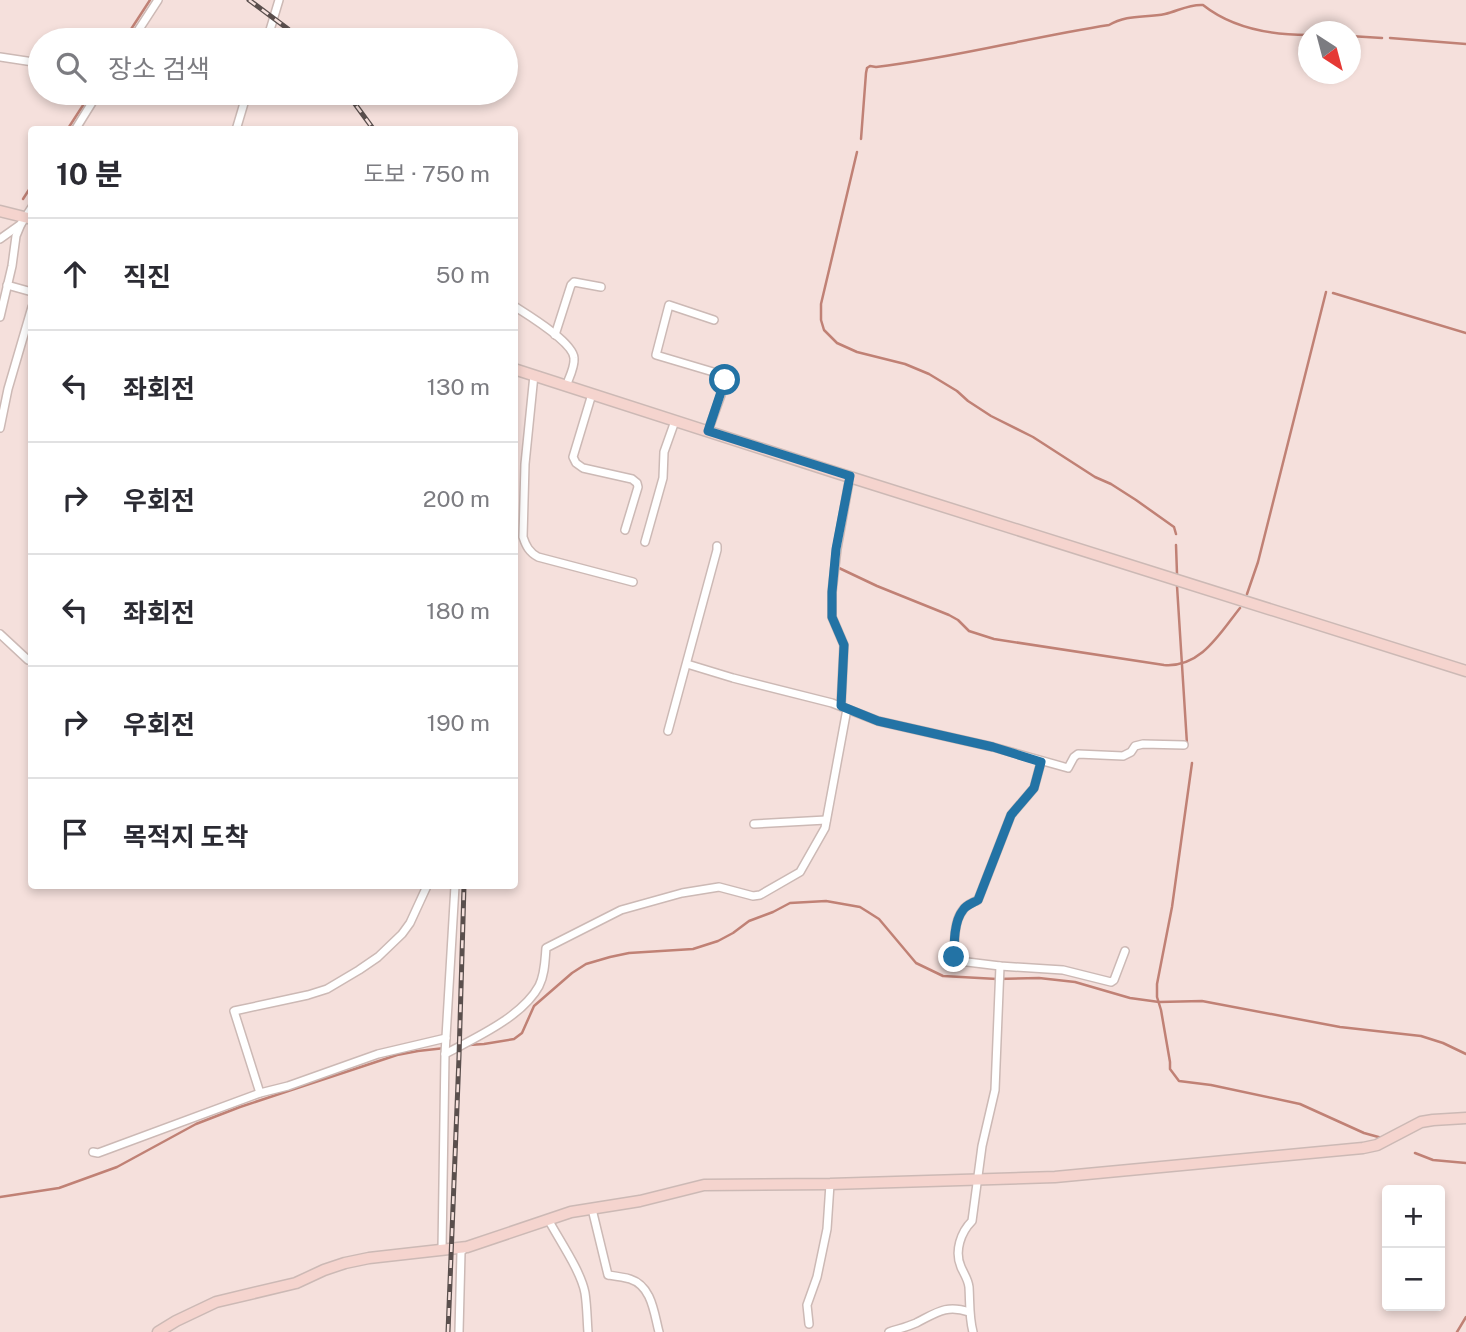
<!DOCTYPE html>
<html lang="ko">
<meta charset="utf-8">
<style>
body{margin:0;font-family:"Public Sans","Noto Sans KR",sans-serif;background:#f2f2f3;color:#2b2b33}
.controls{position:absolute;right:21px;bottom:21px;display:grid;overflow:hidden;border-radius:7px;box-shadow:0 4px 10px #0003}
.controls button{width:63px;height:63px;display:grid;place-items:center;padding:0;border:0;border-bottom:2px solid #e1e1e2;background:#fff;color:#2b2b33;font:35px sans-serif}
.compass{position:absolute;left:1298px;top:21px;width:63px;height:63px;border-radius:50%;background:#fff;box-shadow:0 4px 10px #0003;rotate:144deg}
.stop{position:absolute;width:21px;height:21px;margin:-16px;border:5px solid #2373a5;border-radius:50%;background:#fff}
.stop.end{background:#2373a5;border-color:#fff;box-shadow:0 2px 7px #0008}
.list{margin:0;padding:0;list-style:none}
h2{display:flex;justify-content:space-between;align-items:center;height:91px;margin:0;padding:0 28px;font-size:30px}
h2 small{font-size:23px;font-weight:400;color:#7c7c81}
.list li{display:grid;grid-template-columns:46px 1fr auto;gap:21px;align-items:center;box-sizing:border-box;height:112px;padding:0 28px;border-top:2px solid #e1e1e2}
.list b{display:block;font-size:26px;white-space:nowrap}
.list em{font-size:23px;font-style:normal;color:#7c7c81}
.icon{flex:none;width:38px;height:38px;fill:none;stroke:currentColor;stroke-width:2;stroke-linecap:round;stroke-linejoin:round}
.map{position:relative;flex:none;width:1466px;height:1332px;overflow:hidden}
.search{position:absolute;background:#fff;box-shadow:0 4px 10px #0003;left:28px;top:28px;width:490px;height:77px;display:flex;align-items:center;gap:18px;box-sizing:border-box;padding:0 24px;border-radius:38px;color:#7c7c81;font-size:26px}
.panel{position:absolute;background:#fff;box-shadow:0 4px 10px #0003;left:28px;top:126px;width:490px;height:763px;border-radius:7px}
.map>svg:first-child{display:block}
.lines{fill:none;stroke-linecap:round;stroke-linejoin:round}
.stream{stroke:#c08175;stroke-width:2.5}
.street-casing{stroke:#ccb9b5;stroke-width:10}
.secondary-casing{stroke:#ccb9b5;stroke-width:13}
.street{stroke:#fff;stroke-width:7}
.secondary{stroke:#f5d4ce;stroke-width:10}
.rail-casing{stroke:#5a4f4d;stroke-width:5}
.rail{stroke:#f5e0dc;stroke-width:2.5;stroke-dasharray:8;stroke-linecap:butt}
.route{stroke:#2373a5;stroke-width:9}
</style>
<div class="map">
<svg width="1466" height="1332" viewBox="0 0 1466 1332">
<rect width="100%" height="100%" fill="#f5e0dc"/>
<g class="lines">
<g class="stream">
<polyline points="1350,36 1382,38"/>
<polyline points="1390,38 1466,44"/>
<polyline points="124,40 150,0"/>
<polyline points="67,130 91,93"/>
<path d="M861,139l5,-66 1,-5 3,-2 6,1c78,-9 155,-30 233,-42 18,-11 37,-7 56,-11 13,-3 24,-10 38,-9 29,23 69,30 105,30"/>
<polyline points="857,152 821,304 821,320 824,330 837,343 857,352 905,364 929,374 957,391 968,401 991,416 1033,437 1095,477 1111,484 1136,500 1174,527 1176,534"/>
<polyline points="23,199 32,185"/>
<polyline points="1333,293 1466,333"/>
<polyline points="1176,545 1177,574"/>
<path d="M839,568l38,18 72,29 9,5 11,11 25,8 170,26c37,3 56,-32 76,-57"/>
<polyline points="1177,586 1187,744"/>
<polyline points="1247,594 1258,562 1326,292"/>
<polyline points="1192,763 1172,907 1157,984 1157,997 1161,1010 1170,1062 1170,1069 1179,1081 1211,1085 1300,1104 1364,1133 1382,1138"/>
<polyline points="469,1045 484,1044 514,1039 522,1033 534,1006 572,973 586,964 610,957 629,953 693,949 718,941 733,933 749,921 773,912 790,903 826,901 860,907 868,912 879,919 916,963 943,976 997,979 1039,978 1075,982 1130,998 1159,1002 1202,1001 1340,1027 1421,1036 1443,1043 1466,1054"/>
<polyline points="1415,1153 1433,1160 1466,1163"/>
<polyline points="0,1197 59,1188 117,1167 196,1124 240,1107 397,1055 418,1051 445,1048"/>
<polyline points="1457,1332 1466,1317"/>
</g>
<defs>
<g id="street">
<polyline points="132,40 158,0"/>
<polyline points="267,40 279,0"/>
<polyline points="0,57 40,63"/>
<polyline points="75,130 98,93"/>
<polyline points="236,130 247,93"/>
<polyline points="0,239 21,224 32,207"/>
<polyline points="7,285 32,292"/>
<path d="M514,306c14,9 59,36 60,52 1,9 -5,20 -8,28"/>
<polyline points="0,317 12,266 16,236 21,224"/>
<polyline points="555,335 571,285 574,282 601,287"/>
<path d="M534,375l-9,89 -2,73c3,9 6,15 15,20l95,25"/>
<polyline points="592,394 573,457 576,463 583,468 632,479 637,483 638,487 625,530"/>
<polyline points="0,428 8,389 32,307"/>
<polyline points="708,431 725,384 724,377 720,374 656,355 669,305 714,320"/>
<polyline points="645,542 663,478 664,452 675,421"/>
<polyline points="0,634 28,660"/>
<polyline points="687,664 733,678 832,703 878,721 993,747 1068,768 1074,757 1078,754 1123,756 1131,752 1135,746 1143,744 1184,745"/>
<polyline points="841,706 844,645 832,617 832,592 837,549 850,476"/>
<polyline points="668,731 717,550 717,546"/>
<path d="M1041,762l-7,26 -23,27 -33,85c-6,3 -12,5 -15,10 -9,11 -9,33 -8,47l4,4 41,5 63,4 48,12 3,-2 11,-29"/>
<polyline points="754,824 826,820"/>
<path d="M445,1054c30,-16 77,-37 94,-68 6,-12 6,-26 7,-38l75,-38 61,-17 37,-6 34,9 7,-1 40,-23 25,-44 22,-119"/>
<polyline points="260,1093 234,1011 308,995 327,989 359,970 378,957 402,934 410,923 427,886"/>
<polyline points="93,1152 98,1153 260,1093 288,1086 378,1054 446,1038"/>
<path d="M592,1209l16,66c7,1 15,2 22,4 22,7 24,34 29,53"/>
<path d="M548,1219c11,21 33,52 37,74 2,13 2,26 3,39"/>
<polyline points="442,1249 445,1054 455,886"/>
<polyline points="809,1324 807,1305 817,1277 827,1229 830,1184"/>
<polyline points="459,1332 461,1252 466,1247"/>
<path d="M889,1332c9,-3 18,-5 27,-9 20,-10 30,-19 53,-11"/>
<path d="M973,1332c-4,-15 -3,-29 -4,-45 -1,-8 -5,-13 -8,-20 -7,-16 0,-35 11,-46l10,-75 13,-56 5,-124"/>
</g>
<g id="secondary">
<polyline points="0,211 32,219"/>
<polyline points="514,369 837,473 1466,671"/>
<polyline points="158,1332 176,1321 216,1302 296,1283 324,1270 345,1263 369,1258 467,1247 571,1212 640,1201 704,1185 830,1184 1055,1177 1363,1148 1377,1145 1421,1122 1433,1120 1466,1118"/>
</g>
</defs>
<use href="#street" class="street-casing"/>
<use href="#secondary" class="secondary-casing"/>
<use href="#street" class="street"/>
<use href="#secondary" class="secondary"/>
<defs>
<g id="rail">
<polyline points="249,0 288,29 299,40"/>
<polyline points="347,93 374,130"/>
<polyline points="448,1332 459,1057 464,886"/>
</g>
</defs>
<use href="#rail" class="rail-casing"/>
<use href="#rail" class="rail"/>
</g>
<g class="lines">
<path class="route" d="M725,380l-17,51 142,45 -14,73 -4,43v25l12,28 -3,61 37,15 115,26 48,15 -7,26 -23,27 -33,85c-5,3 -12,5 -15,10 -9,11 -9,33 -9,47"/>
</g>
</svg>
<div class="controls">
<button>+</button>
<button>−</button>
</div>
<svg class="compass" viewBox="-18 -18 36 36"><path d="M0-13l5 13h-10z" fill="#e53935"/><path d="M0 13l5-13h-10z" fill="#7c7c81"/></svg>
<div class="stop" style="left:725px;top:380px"></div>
<div class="stop end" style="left:954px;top:957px"></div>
<div class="search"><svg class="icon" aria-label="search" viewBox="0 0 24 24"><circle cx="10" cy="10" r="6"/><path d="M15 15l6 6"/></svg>장소 검색</div>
<section class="panel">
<h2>10 분<small>도보 · 750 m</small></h2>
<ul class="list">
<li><svg class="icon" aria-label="ahead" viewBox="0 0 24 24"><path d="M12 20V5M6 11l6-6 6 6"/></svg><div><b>직진</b></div><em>50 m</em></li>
<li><svg class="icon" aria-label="left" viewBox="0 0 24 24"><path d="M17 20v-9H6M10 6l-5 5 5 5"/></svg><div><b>좌회전</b></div><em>130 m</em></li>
<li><svg class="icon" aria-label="right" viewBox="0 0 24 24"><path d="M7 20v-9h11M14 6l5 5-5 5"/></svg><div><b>우회전</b></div><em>200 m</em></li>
<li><svg class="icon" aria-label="left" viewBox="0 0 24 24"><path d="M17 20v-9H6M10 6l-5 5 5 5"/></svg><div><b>좌회전</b></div><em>180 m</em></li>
<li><svg class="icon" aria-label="right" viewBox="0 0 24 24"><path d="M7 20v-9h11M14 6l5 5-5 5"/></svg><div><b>우회전</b></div><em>190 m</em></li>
<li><svg class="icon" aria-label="arrive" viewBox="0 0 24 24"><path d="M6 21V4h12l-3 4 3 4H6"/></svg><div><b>목적지 도착</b></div></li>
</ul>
</section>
</div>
